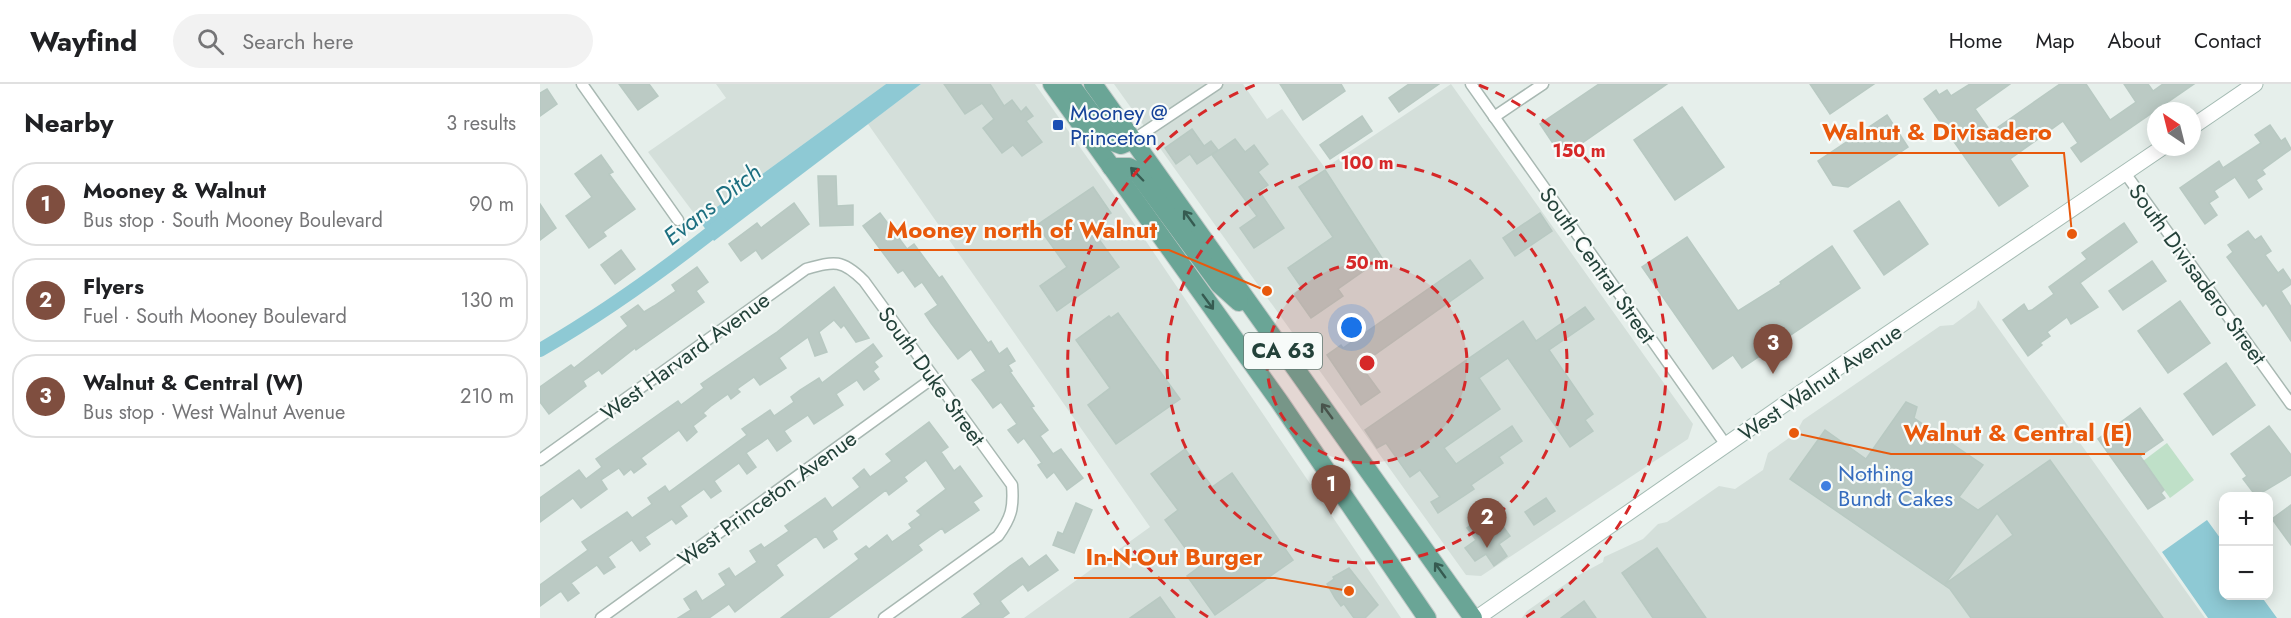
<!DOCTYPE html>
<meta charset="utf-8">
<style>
body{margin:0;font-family:Jost,sans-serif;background:#f2f2f2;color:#202124}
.controls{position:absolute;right:18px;bottom:18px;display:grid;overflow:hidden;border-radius:12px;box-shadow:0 3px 15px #0003}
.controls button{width:54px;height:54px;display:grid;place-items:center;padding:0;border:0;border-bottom:2px solid #e0e0e0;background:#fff;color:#202124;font:30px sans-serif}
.compass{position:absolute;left:1607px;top:18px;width:54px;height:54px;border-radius:50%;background:#fff;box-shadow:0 3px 15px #0003;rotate:325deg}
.you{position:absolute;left:812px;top:244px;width:21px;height:21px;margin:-15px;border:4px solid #fff;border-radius:50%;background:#1a73e8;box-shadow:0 0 0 9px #1a73e833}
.badge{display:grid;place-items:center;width:39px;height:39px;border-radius:50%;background:#7f4e3f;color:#fff;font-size:20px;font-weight:700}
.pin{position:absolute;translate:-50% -50px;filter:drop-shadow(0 2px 3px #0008)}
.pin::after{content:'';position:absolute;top:32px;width:21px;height:18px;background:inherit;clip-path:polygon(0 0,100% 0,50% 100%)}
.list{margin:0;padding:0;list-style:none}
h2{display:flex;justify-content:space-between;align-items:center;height:78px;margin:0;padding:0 24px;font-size:26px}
h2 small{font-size:20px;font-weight:400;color:#757577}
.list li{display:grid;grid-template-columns:39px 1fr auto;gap:18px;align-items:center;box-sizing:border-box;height:84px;margin:0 12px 12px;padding:0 12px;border:2px solid #e0e0e0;border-radius:24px}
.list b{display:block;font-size:22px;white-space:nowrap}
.list p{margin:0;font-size:20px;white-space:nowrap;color:#757577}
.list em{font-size:20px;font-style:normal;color:#757577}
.icon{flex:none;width:33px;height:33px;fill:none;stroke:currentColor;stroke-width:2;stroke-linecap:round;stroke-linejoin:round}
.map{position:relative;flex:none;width:1751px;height:534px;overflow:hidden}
header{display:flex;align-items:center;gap:36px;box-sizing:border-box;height:84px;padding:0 30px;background:#fff;border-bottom:2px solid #e0e0e0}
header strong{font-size:28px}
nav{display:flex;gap:33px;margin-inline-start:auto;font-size:21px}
.search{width:420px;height:54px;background:#f2f2f2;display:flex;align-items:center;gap:15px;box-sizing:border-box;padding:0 21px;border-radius:33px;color:#757577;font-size:22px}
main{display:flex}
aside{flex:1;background:#fff}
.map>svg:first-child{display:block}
.built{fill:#d4dfda}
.green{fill:#bfe0c8}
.water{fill:#8ec9d4}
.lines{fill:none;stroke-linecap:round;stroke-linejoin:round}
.canal{stroke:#8ec9d4;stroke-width:14}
.building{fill:#bbcac4;stroke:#b8c9c2;stroke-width:1.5;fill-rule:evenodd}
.street-casing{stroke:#a8b8b2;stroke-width:13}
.secondary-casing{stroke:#a4bbb3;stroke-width:17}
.primary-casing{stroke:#c2cac8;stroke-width:20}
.street{stroke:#fff;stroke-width:10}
.secondary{stroke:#fff;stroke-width:15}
.primary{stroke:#6aa596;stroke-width:18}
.oneway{stroke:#365b51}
.ring{fill:none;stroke:#d62828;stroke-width:3;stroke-dasharray:10 8}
.transit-dot{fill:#1a4fb4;stroke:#f7fbf9;stroke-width:2}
.shop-dot{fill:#3f7fe0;stroke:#f7fbf9;stroke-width:2}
.labels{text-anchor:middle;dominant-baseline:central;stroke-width:4.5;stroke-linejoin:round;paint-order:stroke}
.shield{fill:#f7fbf9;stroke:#637a73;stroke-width:1.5}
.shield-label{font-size:21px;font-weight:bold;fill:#24423a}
.transit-label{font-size:22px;fill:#164399;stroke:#f7fbf9;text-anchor:start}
.street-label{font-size:22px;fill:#24423a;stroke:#f7fbf9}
.shop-label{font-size:22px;fill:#366cbe;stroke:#f7fbf9;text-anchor:start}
.water-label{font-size:24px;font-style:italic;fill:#1c6f80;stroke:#f7fbf9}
.centre{fill:#d62828;stroke:#f7fbf9;stroke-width:3}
.ring-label{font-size:18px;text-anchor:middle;font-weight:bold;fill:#d62828;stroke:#f7fbf9;stroke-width:4.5;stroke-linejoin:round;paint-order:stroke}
.leader{fill:none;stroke:#e8590c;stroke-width:2}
.callout-dot{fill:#e8590c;stroke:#f7fbf9;stroke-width:2}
.callout-label{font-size:24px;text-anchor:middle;font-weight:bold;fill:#e8590c;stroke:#f7fbf9;stroke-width:4.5;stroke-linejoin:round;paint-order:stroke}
</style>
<header>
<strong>Wayfind</strong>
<div class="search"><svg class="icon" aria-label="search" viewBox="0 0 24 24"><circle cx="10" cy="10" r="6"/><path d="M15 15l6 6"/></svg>Search here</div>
<nav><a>Home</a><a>Map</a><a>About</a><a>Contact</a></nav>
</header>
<main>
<aside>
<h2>Nearby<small>3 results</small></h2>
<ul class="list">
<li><span class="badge">1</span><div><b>Mooney &amp; Walnut</b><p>Bus stop · South Mooney Boulevard</p></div><em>90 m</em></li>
<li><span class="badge">2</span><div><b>Flyers</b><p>Fuel · South Mooney Boulevard</p></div><em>130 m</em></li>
<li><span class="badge">3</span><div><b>Walnut &amp; Central (W)</b><p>Bus stop · West Walnut Avenue</p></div><em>210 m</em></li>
</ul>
</aside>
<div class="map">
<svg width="1751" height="534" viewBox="0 0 1751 534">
<rect width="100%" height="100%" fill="#e6efeb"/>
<g class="built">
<polygon points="176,0 346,0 159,136 108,68 186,14"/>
<polygon points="381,0 495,0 591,135 861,534 484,534 610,443 328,40"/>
<polygon points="574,0 703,0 727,35 742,25 785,84 911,0 1153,340 1148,355 941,492 926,491"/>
<polygon points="1438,216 1665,534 982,534 987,527 1037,492 1063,478 1064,473 1103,455 1118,440 1127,438 1179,402 1195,405 1223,386 1228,369 1256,349 1263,336 1400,242 1413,241 1436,224"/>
</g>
<polygon class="green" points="1627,359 1654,396 1630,414 1603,377"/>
<g class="water">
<polygon points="346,0 381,0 174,157 159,136"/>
<polygon points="1667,436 1683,458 1684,512 1721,512 1737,534 1668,534 1622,468"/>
</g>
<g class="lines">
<path class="canal" d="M0,266c64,-37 124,-80 182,-126"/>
</g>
<g class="building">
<polygon points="79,0 109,0 118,12 98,26"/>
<polygon points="404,0 450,0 464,22 472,16 481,28 486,23 493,32 486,37 502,58 482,72 473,61 462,69 443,44 454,35 442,19 425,30"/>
<polygon points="740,0 801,0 805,7 763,36"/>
<polygon points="869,0 899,0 859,28 849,14"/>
<polygon points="1059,0 1127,0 1022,73 1000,40"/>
<polygon points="1270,0 1334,0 1290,30"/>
<polygon points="1430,0 1470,0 1435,25 1451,48 1520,0 1546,0 1570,36 1596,18 1584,0 1608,0 1613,7 1623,0 1654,0 1541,78 1531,64 1538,59 1523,37 1470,75 1488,102 1459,122 1384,15 1396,6 1399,11 1407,6 1411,12"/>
<polygon points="7,5 17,20 0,32 0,9"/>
<polygon points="1142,23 1184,83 1135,116 1094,56"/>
<polygon points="1347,31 1368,63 1308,103 1293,101 1278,77"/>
<polygon points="822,32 832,47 790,75 780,61"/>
<polygon points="1730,41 1741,57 1745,54 1751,65 1722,86 1725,90 1716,96 1722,105 1709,114 1695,93 1674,107 1678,113 1669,119 1677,131 1665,140 1640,104 1679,77 1683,84 1721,59 1715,51"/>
<polygon points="652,45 664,62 671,57 678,66 657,80 650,70 636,80 625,64"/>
<polygon points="695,55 705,68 714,61 728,80 718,88 728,101 719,107 744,144 714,164 700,144 717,132 672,71"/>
<polygon points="61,71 73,88 69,90 95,125 63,148 66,152 49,164 26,132 52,113 35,90"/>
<polygon points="785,86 842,174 798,205 803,212 771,234 754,210 762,204 748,184 793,153 759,103"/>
<polygon points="278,92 296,92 297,122 313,121 313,141 280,142"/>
<polygon points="553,103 571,129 550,143 579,183 517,227 500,202 527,183 497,141"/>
<polygon points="1359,117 1388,160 1344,191 1314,147"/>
<polygon points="254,119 269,140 222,175 216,166 201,177 189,160 217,139 221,144"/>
<polygon points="0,120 16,144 0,156"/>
<polygon points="340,129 367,165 374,160 399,194 402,192 448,259 451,257 459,270 467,264 475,277 468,281 472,287 470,288 494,322 491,323 508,346 500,352 513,370 521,365 543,394 527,406 514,388 507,394 498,381 502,379 484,354 478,359 468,346 477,340 461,318 453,324 440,306 432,296 446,287 431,265 418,275 391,239 385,230 398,221 382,198 375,203 363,186 358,189 323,142"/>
<polygon points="1000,129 1012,147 975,172 963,154"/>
<polygon points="1584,139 1597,158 1540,199 1558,223 1531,240 1527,233 1507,248 1510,252 1500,259 1502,261 1488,272 1463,236 1484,220 1488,227 1492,226 1514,210 1509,203 1547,175 1542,169"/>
<polygon points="1708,147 1715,156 1721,152 1731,167 1725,171 1738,189 1743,185 1751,197 1751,200 1741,207 1751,223 1751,257 1726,219 1723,222 1687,173 1693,168 1688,161"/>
<polygon points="1147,153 1198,227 1241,200 1240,198 1292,162 1320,204 1202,284 1193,271 1173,285 1102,183"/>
<polygon points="81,166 95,185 75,200 61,181"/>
<polygon points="930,176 943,194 826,277 831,285 826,289 840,308 821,321 787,271 801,261 803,264"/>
<polygon points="1612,177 1626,197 1583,226 1569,207"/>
<polygon points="157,183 168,198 156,207 164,218 96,266 95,264 62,290 59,286 43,297 46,302 9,330 0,318 0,303 31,281 34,284 88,242 81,233 98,221 104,228 114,222 136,207 132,201"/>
<polygon points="294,203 329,254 316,258 304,241 301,244 294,236 279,248 287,268 275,272 268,253 239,274 246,284 220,301 214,293 197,305 200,308 191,315 188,310 171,322 163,329 166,332 153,342 157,348 147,357 139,346 101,374 106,380 94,389 91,385 84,391 79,384 61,396 67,405 41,424 33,414 0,438 0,414 39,386 46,395 62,383 56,375 122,328 138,317 141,321 164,304 161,300 237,248"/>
<polygon points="1640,217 1670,259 1628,289 1598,247"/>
<polygon points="1045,223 1054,235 1009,266 1053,330 1045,336 1053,347 1030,363 968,274 939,294 960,325 904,364 916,380 972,342 982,357 959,373 963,379 931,401 934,405 898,429 891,418 900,413 880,386 870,393 846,359 837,364 825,346 983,237 996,257"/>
<polygon points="578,229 640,315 576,360 548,321 570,304 536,256 569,232 571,234"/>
<polygon points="333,260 342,272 334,278 338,283 333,287 339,295 324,306 317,296 296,310 303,321 274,340 268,331 244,347 251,357 237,367 228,354 206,369 216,383 207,390 199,379 174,397 181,407 171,414 164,405 140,422 147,432 136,440 132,435 105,453 110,460 100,467 92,456 68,473 75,483 64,490 57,481 31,499 39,509 28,517 21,507 0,522 0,501 48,466 42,458 87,428 92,434 112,420 108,414 125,402 129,408 207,351 202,345 230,326 234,332 254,318 251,313 260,306 279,294 282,299"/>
<polygon points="1686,279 1715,321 1673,351 1644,310"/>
<path d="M1366,318l11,5 -3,11 69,47 -24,32 19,13 72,-50 113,158h-192l-21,-29 -160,-110 35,-49 41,29zM1457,429l16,22 -68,49z"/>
<polygon points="1600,324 1623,356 1600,372 1624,406 1621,409 1625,414 1608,425 1558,355"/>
<polygon points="389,338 408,363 401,368 414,387 420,382 442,412 433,418 439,426 405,449 402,444 378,461 382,466 288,534 241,534 319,475 315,470 326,462 329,465 347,451 352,458 372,444 369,440 381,431 377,427 406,405 386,376 364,393 367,397 349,411 346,406 292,447 297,455 284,464 276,452 236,481 243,491 195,528 189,520 169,534 138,534 151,526 144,515 156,507 162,517 186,501 179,490 189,484 195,493 217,478 210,467 221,460 224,464 249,447 245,442 285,414 292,424 320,403 313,394 324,385 330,393 352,377 346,370"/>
<polygon points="1729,342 1751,371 1751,391 1716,412 1703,395 1707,392 1691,370"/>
<polygon points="645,365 672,403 692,389 753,476 675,531 647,492 659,483 625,436 638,426 611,390"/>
<polygon points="1006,414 1015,427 994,441 985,428"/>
<polygon points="536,419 552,426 534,469 513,461 518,448 523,450"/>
<polygon points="1751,421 1751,461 1732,435"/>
<polygon points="940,434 949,447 960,438 970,452 959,460 967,472 954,482 946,470 935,477 925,464 936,456 927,444"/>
<polygon points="1117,464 1166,534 1113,534 1082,489"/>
<polygon points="506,471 518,486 488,507 483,500 460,517 469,529 462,534 422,534 441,520 434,510 470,482 482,474 489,483"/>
<polygon points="809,484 838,521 825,534 814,534 804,520 801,522 795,514 787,500 794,495 793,493"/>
<polygon points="620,513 635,534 590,534"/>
<polygon points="1044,517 1056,534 1021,534"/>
</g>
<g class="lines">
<defs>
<g id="street">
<polyline points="42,0 138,136"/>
<polyline points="931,0 1186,361"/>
<polyline points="954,33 1003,0"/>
<polyline points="593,56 677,0"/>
<polyline points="1585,89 1751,320"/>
<path d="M0,376l266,-191c29,-8 36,-10 58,12l148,204c2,23 -1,33 -14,51l-114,82"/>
<polyline points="61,534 393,294"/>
</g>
<g id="secondary">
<polyline points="1652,43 1715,0"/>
<polyline points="937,534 1262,308 1623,63"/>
</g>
<g id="primary">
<polyline points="512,0 739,317 887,534"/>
<polyline points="530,0 573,58 581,61 593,56"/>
<polyline points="553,0 933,534"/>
<polyline points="571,83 589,83 595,86 679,200 699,218"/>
</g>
</defs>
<use href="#street" class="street-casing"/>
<use href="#secondary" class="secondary-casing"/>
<use href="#primary" class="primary-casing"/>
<use href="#street" class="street"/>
<use href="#secondary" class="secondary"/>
<use href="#primary" class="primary"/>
</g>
<defs><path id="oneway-shaft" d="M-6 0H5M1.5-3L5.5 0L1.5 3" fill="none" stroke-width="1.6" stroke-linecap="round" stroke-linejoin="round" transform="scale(1.5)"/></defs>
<g class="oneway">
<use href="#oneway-shaft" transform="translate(597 90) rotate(-134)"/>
<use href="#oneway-shaft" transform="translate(649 134) rotate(-126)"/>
<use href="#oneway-shaft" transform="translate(668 218) rotate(54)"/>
<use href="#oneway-shaft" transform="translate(787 327) rotate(-126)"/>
<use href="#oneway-shaft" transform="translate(900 486) rotate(-126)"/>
</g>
<circle cx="827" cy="279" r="100" fill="#d62828" fill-opacity=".12"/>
<g class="ring">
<circle cx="827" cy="279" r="100"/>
<circle cx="827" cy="279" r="200"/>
<path d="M668 533A300 300 0 0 1 715 1M939 1A300 300 0 0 1 986 533"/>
</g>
<rect class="transit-dot" x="512" y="35" width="12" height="12" rx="3"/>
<circle class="shop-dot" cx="1286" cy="402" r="6"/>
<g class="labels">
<rect class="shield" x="704" y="249" width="78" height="36" rx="4.5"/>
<g class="shield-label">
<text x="743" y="267">CA 63</text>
</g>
<g class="transit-label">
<text x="530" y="28">Mooney @<tspan x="530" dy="25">Princeton</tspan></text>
</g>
<g class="street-label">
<text transform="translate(1058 181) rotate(55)">South Central Street</text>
<text transform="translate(1658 190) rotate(54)">South Divisadero Street</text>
<text transform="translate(145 272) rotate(-36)">West Harvard Avenue</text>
<text transform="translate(392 292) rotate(54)">South Duke Street</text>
<text transform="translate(1280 298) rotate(-34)">West Walnut Avenue</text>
<text transform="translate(227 414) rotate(-36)">West Princeton Avenue</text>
</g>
<g class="shop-label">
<text x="1298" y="389">Nothing<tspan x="1298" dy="25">Bundt Cakes</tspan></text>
</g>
<g class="water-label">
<text transform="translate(172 120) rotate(-38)">Evans Ditch</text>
</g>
</g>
<circle cx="827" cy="279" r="9" class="centre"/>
<g class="ring-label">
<text x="1039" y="73">150 m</text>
<text x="827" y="85">100 m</text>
<text x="827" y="185">50 m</text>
</g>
<path class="leader" d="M1532 150L1524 69H1270M727 207L629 166H334M1254 349L1351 370H1605M809 507L735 494H534"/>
<g class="callout-dot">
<circle cx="1532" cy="150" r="6"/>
<circle cx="727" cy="207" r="6"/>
<circle cx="1254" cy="349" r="6"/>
<circle cx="809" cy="507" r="6"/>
</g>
<g class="callout-label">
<text x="1397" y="56">Walnut &amp; Divisadero</text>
<text x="482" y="154">Mooney north of Walnut</text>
<text x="1478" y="357">Walnut &amp; Central (E)</text>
<text x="634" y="481">In-N-Out Burger</text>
</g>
</svg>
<div class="controls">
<button>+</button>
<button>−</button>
</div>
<svg class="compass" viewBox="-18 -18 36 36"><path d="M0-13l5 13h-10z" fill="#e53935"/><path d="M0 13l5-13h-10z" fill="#757577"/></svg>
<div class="you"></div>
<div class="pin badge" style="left:791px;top:431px">1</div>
<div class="pin badge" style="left:947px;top:464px">2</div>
<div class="pin badge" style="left:1233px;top:290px">3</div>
</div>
</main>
